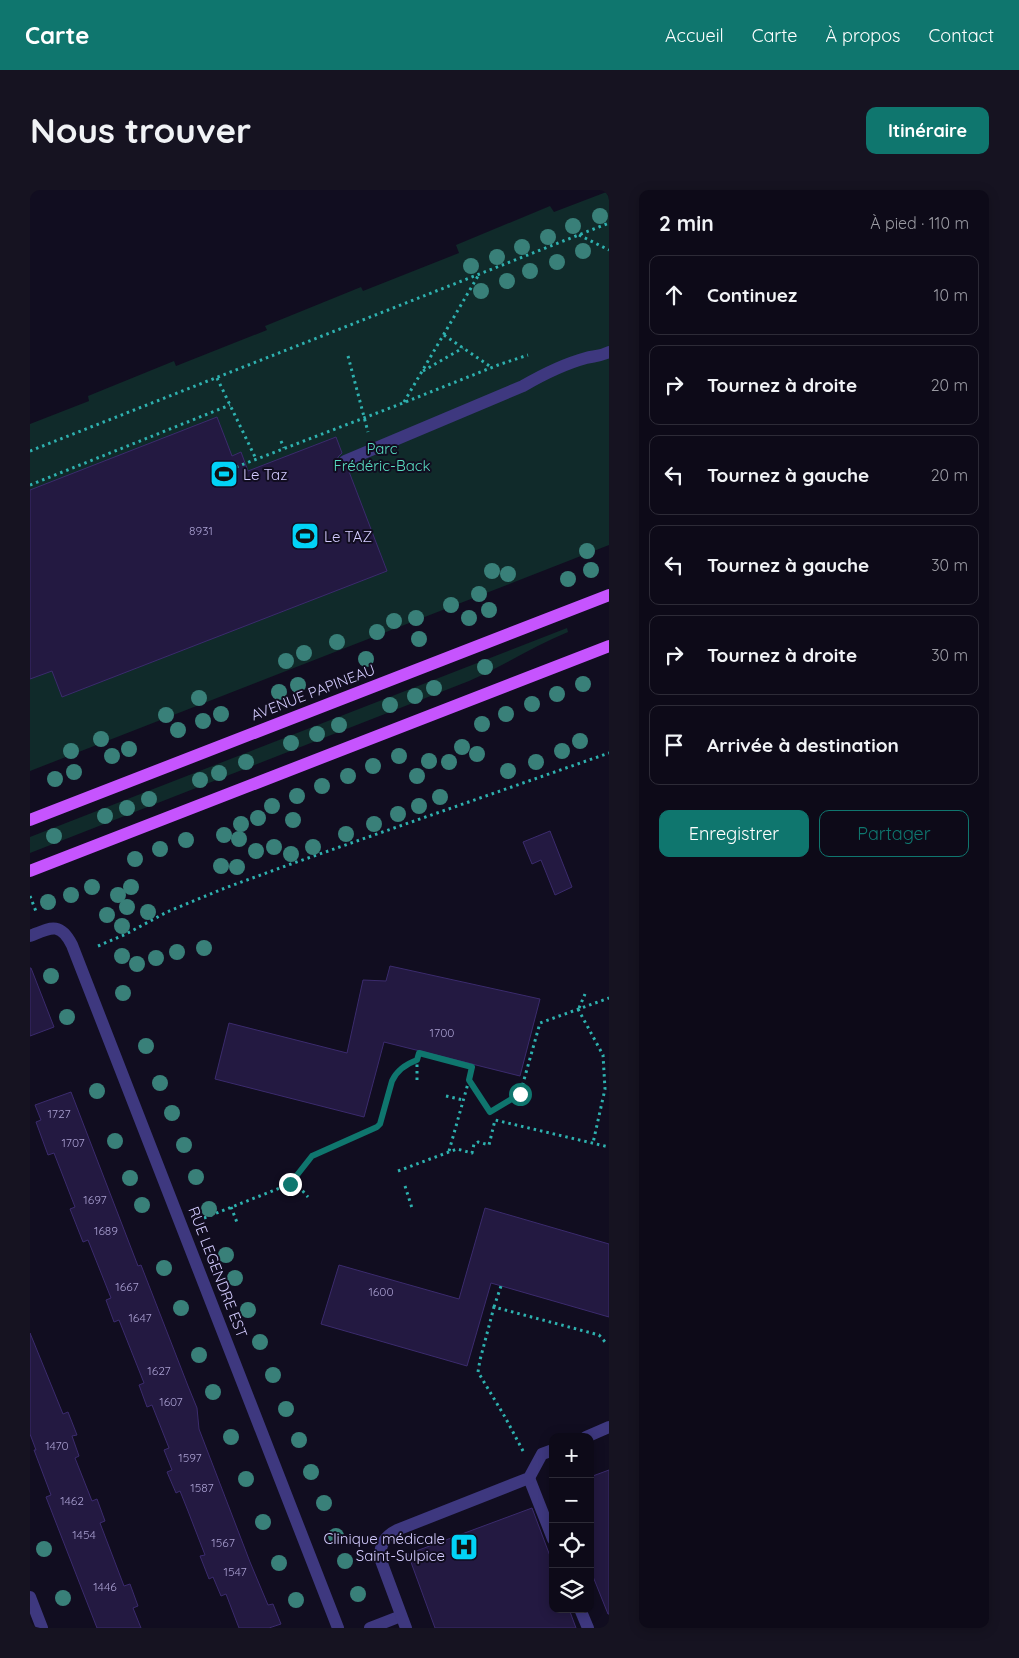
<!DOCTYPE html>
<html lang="fr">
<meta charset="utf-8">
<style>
body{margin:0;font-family:Quicksand,sans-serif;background:#161321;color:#f1f3f6}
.controls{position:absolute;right:15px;bottom:15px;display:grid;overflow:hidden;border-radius:10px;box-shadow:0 2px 12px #0003}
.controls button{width:45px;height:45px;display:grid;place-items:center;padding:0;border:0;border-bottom:1px solid #2d2b37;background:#0d0a18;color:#f1f3f6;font:25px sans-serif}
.stop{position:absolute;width:15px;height:15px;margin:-11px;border:4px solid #0f766e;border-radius:50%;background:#fff}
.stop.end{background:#0f766e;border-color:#fff;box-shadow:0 1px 5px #0008}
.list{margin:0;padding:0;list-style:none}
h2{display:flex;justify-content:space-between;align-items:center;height:65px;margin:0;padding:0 20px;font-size:21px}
h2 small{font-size:16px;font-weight:400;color:#9a9aa2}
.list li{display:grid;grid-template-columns:32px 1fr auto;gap:15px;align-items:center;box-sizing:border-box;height:80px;margin:0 10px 10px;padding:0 10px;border:1px solid #2d2b37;border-radius:10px}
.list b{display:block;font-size:19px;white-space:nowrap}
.list em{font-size:16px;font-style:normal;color:#9a9aa2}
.actions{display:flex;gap:10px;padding:15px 20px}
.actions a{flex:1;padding:11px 0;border:1px solid #0f766e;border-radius:10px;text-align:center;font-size:18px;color:#0f766e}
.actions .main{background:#0f766e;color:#fff}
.icon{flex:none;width:28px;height:28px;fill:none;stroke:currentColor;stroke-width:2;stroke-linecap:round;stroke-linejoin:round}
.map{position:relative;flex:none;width:579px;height:1438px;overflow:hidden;border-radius:10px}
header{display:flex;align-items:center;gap:30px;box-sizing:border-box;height:70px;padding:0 25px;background:#0f766e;color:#fff}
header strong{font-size:24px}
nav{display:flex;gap:28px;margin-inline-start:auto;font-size:18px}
.intro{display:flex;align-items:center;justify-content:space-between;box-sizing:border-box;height:120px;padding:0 30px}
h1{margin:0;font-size:35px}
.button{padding:12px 22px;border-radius:10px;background:#0f766e;color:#fff;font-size:18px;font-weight:700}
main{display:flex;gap:30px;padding:0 30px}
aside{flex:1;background:#0d0a18;border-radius:10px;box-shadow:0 2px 12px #0003}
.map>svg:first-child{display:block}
.green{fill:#102a2a}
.building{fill:#231941;stroke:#3b2b6d}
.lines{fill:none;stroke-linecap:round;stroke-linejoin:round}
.path{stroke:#2eb1af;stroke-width:3;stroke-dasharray:2.5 4;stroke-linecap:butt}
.minor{stroke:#3e387f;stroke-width:12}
.major{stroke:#c654fe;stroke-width:12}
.tree{fill:#398079}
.route{stroke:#0f766e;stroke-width:6}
.labels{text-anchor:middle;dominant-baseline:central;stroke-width:4;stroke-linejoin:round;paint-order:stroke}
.number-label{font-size:12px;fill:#a89fd0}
.park-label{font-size:15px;fill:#59dec2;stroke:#110d20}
.poi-label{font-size:15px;fill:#d4ccff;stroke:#110d20;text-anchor:start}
.street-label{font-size:15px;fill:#d4ccff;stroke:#110d20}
</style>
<header>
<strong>Carte</strong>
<nav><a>Accueil</a><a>Carte</a><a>À propos</a><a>Contact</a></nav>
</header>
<div class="intro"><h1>Nous trouver</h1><a class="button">Itinéraire</a></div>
<main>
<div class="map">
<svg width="579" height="1438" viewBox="0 0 579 1438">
<rect width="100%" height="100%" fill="#110d20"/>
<g class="green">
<polygon points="579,1 579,355 0,581 0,234 59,211 58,206 144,171 146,176 237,140 235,136 331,97 333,101 429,63 426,55 520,16 524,22"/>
<path d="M537,438l1,4c-34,14 -65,34 -99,49l-439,172v-16z"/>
</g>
<g class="building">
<polygon points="187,227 202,266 211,262 218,281 306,247 312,263 308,267 307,274 311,278 318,279 357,381 32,507 22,481 0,489 0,300"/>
<polygon points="520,641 542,697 525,705 511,670 502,674 493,652"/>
<polygon points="360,776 510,809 490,886 354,852 334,927 185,889 199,833 317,863 333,790 356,791"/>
<polygon points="0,778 1,778 24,837 0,846"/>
<polygon points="41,902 108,1076 111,1075 158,1196 167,1218 169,1239 220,1372 238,1415 243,1414 251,1434 239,1438 209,1438 196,1404 191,1406 183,1387 179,1389 170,1366 175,1365 158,1321 150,1301 146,1303 137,1282 142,1280 134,1260 139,1258 122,1215 117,1217 109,1195 114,1193 89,1130 84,1132 76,1110 81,1108 58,1050 53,1052 40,1019 45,1017 24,963 18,965 6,932 11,930 5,915"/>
<polygon points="455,1018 579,1054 579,1127 461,1093 437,1176 291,1134 309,1075 429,1109"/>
<polygon points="0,1143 33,1224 38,1222 47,1245 42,1246 49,1266 45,1268 62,1311 67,1309 75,1331 70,1333 94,1396 100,1394 108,1416 103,1418 111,1438 67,1438 16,1307 21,1305 4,1260 6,1260 0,1244"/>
<polygon points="579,1280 579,1424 578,1424 560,1379 560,1287"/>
<polygon points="502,1318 523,1374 523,1419 539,1419 546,1438 405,1438 378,1364"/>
</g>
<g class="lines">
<g class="path">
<polyline points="549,45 579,60"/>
<polyline points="414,145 461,177"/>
<polyline points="318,166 338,242"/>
<polyline points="393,181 433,158"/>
<polyline points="187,188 226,269"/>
<polyline points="374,212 448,86"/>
<polyline points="251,251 254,258"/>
<polyline points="0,261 579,33"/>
<polyline points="206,277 373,213 468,175 498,165"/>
<polyline points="0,295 200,215"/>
<polyline points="0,706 7,724"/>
<polyline points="68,756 96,744 137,722 195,698 261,674 579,563"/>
<polyline points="549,818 555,804"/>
<polyline points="548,819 573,865 575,899 563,953"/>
<polyline points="387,890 387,870"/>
<polyline points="416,906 433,910"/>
<polyline points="419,961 439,890 460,922 490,904 510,833 579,808"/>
<polyline points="368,981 427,959 442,963 444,954 448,952 459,955 465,930 579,957"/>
<polyline points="264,991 278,1007"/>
<polyline points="375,996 382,1018"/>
<polyline points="201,1017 208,1035"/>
<path d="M174,1028l86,-34 22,-28 65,-29 3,-3 12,-43c5,-11 14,-17 25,-21l2,-7 53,14 -3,13"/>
<polyline points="464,1117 471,1096"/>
<polyline points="493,1261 475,1227 448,1182 450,1170 464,1117 569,1145 576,1153"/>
</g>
<g class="minor">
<path d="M315,271l178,-75c19,-11 41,-22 63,-28 8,-2 15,-2 23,-6"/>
<path d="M0,746c20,-8 30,-15 42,9l266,683"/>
<polyline points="556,1247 579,1237"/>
<polyline points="499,1288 523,1349"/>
<polyline points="0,1407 12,1438"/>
<polyline points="550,1419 558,1438"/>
<polyline points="340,1438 371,1426"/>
<path d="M376,1438l-26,-70c0,-14 5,-22 17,-28l132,-52 13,-24 11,-4"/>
</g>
<g class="major">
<polyline points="0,630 579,405"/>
<polyline points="0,681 579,456"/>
</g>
</g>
<g class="tree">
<circle cx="570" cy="26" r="8"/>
<circle cx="543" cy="36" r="8"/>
<circle cx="518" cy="47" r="8"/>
<circle cx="492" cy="57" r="8"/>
<circle cx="553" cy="61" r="8"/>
<circle cx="467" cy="67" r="8"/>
<circle cx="527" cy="72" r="8"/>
<circle cx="441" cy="76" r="8"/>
<circle cx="500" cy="81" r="8"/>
<circle cx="477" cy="91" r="8"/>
<circle cx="451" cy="101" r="8"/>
<circle cx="557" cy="361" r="8"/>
<circle cx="561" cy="380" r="8"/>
<circle cx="462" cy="381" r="8"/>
<circle cx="478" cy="384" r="8"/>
<circle cx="538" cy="389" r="8"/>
<circle cx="449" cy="404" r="8"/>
<circle cx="421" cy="415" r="8"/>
<circle cx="459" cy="420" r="8"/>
<circle cx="386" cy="428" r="8"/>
<circle cx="439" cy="428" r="8"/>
<circle cx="364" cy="431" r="8"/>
<circle cx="347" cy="442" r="8"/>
<circle cx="389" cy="449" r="8"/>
<circle cx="307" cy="452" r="8"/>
<circle cx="274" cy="463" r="8"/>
<circle cx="336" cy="469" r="8"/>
<circle cx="256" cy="471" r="8"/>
<circle cx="455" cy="477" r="8"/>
<circle cx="553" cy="494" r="8"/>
<circle cx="268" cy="495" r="8"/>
<circle cx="404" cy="498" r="8"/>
<circle cx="249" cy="502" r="8"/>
<circle cx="527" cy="504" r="8"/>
<circle cx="385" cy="506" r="8"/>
<circle cx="169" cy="508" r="8"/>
<circle cx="502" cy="514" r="8"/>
<circle cx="360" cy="515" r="8"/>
<circle cx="191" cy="524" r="8"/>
<circle cx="476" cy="524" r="8"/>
<circle cx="136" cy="525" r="8"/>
<circle cx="173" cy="531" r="8"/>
<circle cx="452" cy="534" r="8"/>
<circle cx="309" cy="535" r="8"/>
<circle cx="148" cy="540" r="8"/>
<circle cx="287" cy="544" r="8"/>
<circle cx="71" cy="549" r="8"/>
<circle cx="550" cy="551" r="8"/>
<circle cx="261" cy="553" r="8"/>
<circle cx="432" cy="557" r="8"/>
<circle cx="99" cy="559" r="8"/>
<circle cx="41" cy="561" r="8"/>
<circle cx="532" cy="561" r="8"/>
<circle cx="447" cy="564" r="8"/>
<circle cx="82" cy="566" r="8"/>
<circle cx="369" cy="566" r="8"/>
<circle cx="399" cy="571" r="8"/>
<circle cx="216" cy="572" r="8"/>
<circle cx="419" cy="572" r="8"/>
<circle cx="506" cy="572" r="8"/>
<circle cx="343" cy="576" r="8"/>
<circle cx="478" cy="581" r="8"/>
<circle cx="44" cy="582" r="8"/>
<circle cx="189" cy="583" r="8"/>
<circle cx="318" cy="586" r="8"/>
<circle cx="387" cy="586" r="8"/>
<circle cx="25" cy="589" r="8"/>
<circle cx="170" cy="590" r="8"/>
<circle cx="292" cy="596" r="8"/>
<circle cx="267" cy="606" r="8"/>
<circle cx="410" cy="607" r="8"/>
<circle cx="119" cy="609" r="8"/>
<circle cx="242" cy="616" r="8"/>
<circle cx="389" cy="616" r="8"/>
<circle cx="97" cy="618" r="8"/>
<circle cx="368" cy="624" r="8"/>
<circle cx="75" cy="626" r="8"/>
<circle cx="228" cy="628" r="8"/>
<circle cx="263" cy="630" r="8"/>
<circle cx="211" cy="634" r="8"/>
<circle cx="344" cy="634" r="8"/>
<circle cx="316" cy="644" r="8"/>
<circle cx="194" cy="645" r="8"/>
<circle cx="24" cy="646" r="8"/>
<circle cx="209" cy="649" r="8"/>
<circle cx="156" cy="650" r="8"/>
<circle cx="244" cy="657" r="8"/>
<circle cx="283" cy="657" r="8"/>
<circle cx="130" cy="659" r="8"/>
<circle cx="226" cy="661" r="8"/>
<circle cx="261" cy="664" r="8"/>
<circle cx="105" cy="669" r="8"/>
<circle cx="191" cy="676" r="8"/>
<circle cx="207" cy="677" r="8"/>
<circle cx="62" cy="697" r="8"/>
<circle cx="101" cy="697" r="8"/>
<circle cx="41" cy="705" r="8"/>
<circle cx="88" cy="705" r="8"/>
<circle cx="18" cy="712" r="8"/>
<circle cx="97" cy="717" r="8"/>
<circle cx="118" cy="722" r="8"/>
<circle cx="77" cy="725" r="8"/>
<circle cx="92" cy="736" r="8"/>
<circle cx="174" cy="758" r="8"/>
<circle cx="147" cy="762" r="8"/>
<circle cx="92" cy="766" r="8"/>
<circle cx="126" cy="768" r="8"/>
<circle cx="107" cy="774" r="8"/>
<circle cx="21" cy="786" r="8"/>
<circle cx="93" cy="803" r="8"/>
<circle cx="37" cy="827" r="8"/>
<circle cx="116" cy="856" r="8"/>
<circle cx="130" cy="893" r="8"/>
<circle cx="67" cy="901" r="8"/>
<circle cx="142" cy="923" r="8"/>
<circle cx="85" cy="951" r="8"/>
<circle cx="154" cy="955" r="8"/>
<circle cx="166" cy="987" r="8"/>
<circle cx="100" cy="988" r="8"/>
<circle cx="112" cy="1015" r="8"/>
<circle cx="179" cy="1019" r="8"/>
<circle cx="196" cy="1065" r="8"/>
<circle cx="134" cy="1078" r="8"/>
<circle cx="205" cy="1088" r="8"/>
<circle cx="151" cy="1118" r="8"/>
<circle cx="218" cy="1120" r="8"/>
<circle cx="230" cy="1152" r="8"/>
<circle cx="169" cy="1165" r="8"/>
<circle cx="243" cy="1185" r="8"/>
<circle cx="183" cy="1202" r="8"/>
<circle cx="256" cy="1219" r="8"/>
<circle cx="201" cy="1247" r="8"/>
<circle cx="269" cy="1250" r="8"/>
<circle cx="281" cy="1282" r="8"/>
<circle cx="216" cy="1289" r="8"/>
<circle cx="294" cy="1313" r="8"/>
<circle cx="233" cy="1332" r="8"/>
<circle cx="306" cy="1346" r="8"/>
<circle cx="14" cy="1359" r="8"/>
<circle cx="315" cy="1371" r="8"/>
<circle cx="249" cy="1373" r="8"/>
<circle cx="328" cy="1404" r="8"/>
<circle cx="33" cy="1408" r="8"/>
<circle cx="266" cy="1410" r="8"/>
</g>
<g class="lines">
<path class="route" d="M260,994l22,-28 65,-29 3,-3 12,-43c5,-11 14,-17 25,-21l2,-7 53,14 -3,13 21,32 30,-18"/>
</g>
<defs>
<symbol id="stadium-square" viewBox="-11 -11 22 22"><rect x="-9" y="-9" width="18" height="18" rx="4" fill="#02d3f6" stroke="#110d20"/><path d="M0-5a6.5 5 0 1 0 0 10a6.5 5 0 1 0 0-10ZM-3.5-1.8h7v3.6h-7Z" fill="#111"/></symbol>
<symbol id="hospital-square" viewBox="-11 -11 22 22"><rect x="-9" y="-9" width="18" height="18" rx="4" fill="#02d3f6" stroke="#110d20"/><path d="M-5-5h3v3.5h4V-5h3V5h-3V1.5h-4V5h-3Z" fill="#111"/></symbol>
</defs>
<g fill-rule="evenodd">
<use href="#stadium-square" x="178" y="268" width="32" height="32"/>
<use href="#stadium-square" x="259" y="330" width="32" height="32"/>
<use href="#hospital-square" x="418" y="1341" width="32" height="32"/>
</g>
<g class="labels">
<g class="number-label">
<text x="171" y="340">8931</text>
<text x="412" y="842">1700</text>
<text x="29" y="923">1727</text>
<text x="43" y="952">1707</text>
<text x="65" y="1009">1697</text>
<text x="76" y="1040">1689</text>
<text x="97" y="1096">1667</text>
<text x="351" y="1101">1600</text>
<text x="110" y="1127">1647</text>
<text x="129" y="1180">1627</text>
<text x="141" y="1211">1607</text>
<text x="27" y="1255">1470</text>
<text x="160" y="1267">1597</text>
<text x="172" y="1297">1587</text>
<text x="42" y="1310">1462</text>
<text x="54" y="1344">1454</text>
<text x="193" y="1352">1567</text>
<text x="205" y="1381">1547</text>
<text x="75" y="1396">1446</text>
</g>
<g class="park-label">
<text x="352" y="258">Parc<tspan x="352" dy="17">Frédéric-Back</tspan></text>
</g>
<g class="poi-label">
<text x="213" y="284">Le Taz</text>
<text x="294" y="346">Le TAZ</text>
<text x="415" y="1348" text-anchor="end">Clinique médicale<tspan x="415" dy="17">Saint-Sulpice</tspan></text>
</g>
<g class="street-label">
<text transform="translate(283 502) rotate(-21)">AVENUE PAPINEAU</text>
<text transform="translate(188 1082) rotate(69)">RUE LEGENDRE EST</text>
</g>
</g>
</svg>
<div class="controls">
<button>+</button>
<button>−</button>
<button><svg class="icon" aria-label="locate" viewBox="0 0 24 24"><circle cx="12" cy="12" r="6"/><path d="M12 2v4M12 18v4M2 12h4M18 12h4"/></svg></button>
<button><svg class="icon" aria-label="layers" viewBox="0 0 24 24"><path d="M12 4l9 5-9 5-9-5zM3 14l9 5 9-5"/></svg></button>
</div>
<div class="stop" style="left:490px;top:904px"></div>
<div class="stop end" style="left:260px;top:994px"></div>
</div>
<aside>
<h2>2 min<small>À pied · 110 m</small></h2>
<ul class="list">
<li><svg class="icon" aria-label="ahead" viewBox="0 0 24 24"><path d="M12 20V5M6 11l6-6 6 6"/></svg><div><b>Continuez</b></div><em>10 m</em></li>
<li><svg class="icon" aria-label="right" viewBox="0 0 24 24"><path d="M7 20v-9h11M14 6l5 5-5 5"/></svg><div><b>Tournez à droite</b></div><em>20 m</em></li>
<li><svg class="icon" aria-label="left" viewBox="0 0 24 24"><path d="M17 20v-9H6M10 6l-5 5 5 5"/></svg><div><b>Tournez à gauche</b></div><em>20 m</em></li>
<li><svg class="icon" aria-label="left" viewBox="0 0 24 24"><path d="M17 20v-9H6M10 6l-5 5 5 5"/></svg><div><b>Tournez à gauche</b></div><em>30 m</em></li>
<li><svg class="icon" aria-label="right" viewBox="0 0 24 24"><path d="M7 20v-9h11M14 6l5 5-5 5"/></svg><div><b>Tournez à droite</b></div><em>30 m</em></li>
<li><svg class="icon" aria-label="arrive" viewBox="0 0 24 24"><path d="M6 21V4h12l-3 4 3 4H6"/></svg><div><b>Arrivée à destination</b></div></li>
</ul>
<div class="actions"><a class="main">Enregistrer</a><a>Partager</a></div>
</aside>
</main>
